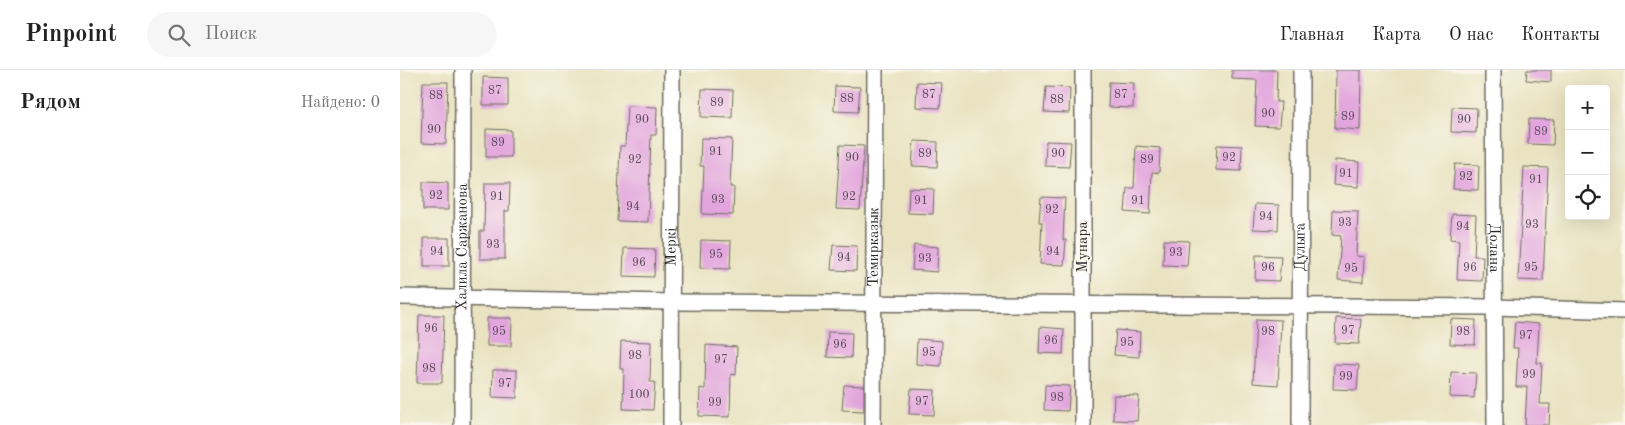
<!DOCTYPE html>
<html lang="ru">
<meta charset="utf-8">
<style>
body{margin:0;font-family:"Old Standard TT",serif;background:#f6f6f6;color:#222}
.controls{position:absolute;right:15px;top:15px;display:grid;overflow:hidden;border-radius:5px;box-shadow:0 5px 20px #0002}
.controls button{width:45px;height:45px;display:grid;place-items:center;padding:0;border:0;border-bottom:1px solid #e0e0e0;background:#fff;color:#222;font:25px sans-serif}
.list{margin:0;padding:0;list-style:none}
h2{display:flex;justify-content:space-between;align-items:center;height:65px;margin:0;padding:0 20px;font-size:21px}
h2 small{font-size:16px;font-weight:400;color:#767676}
.icon{flex:none;width:28px;height:28px;fill:none;stroke:currentColor;stroke-width:2;stroke-linecap:round;stroke-linejoin:round}
.map{position:relative;flex:none;width:1225px;height:355px;overflow:hidden}
header{display:flex;align-items:center;gap:30px;box-sizing:border-box;height:70px;padding:0 25px;background:#fff;border-bottom:1px solid #e0e0e0}
header strong{font-size:24px}
nav{display:flex;gap:28px;margin-inline-start:auto;font-size:18px}
.search{width:350px;height:45px;background:#f6f6f6;display:flex;align-items:center;gap:12px;box-sizing:border-box;padding:0 18px;border-radius:28px;color:#767676;font-size:19px}
main{display:flex}
aside{flex:1;background:#fff}
.map>svg:first-child{display:block}
.building{fill:#e2a5dd}
.lines{fill:none;stroke-linecap:round;stroke-linejoin:round}
.street-casing{stroke:#6e6b60;stroke-width:18}
.street{stroke:#fff;stroke-width:15}
.labels{text-anchor:middle;dominant-baseline:central;stroke-width:4;stroke-linejoin:round;paint-order:stroke}
.number-label{font-size:12px;fill:#594a58}
.street-label{font-size:15px;fill:#2b2b2b;stroke:#fbf7ec}
</style>
<header>
<strong>Pinpoint</strong>
<div class="search"><svg class="icon" aria-label="search" viewBox="0 0 24 24"><circle cx="10" cy="10" r="6"/><path d="M15 15l6 6"/></svg>Поиск</div>
<nav><a>Главная</a><a>Карта</a><a>О нас</a><a>Контакты</a></nav>
</header>
<main>
<aside>
<h2>Рядом<small>Найдено: 0</small></h2>
<ul class="list">
</ul>
</aside>
<div class="map">
<svg width="1225" height="355" viewBox="0 0 1225 355">
<rect width="100%" height="100%" fill="#fbf7ec"/>
<filter id="ink" filterUnits="userSpaceOnUse"><feTurbulence type="fractalNoise" baseFrequency=".02" numOctaves="2"/><feDisplacementMap in="SourceGraphic" scale="10" xChannelSelector="R" yChannelSelector="G"/><feConvolveMatrix kernelMatrix="1 2 1 2 8 2 1 2 1" color-interpolation-filters="sRGB"/></filter>
<filter id="wash" filterUnits="userSpaceOnUse"><feTurbulence type="fractalNoise" baseFrequency=".0096" numOctaves="4" result="noise"/><feDisplacementMap in="SourceGraphic" scale="20" xChannelSelector="R" yChannelSelector="G"/><feGaussianBlur stdDeviation="1.12" result="paint"/><feColorMatrix in="noise" values="0 0 0 0 0 0 0 0 0 0 0 0 0 0 0 0 0 1.4 0 .05"/><feComposite in="paint" operator="in"/></filter>
<g filter="url(#wash)">
<rect width="100%" height="100%" fill="#e9e3c1"/>
<g id="blocks">
<g class="building">
<polygon points="832,0 877,0 876,32 881,32 879,57 855,56 857,10 832,9"/>
<polygon points="936,0 961,0 960,60 935,58"/>
<polygon points="1127,0 1151,0 1151,12 1126,10"/>
<polygon points="83,7 108,8 108,35 83,35"/>
<polygon points="23,12 48,12 46,74 21,73"/>
<polygon points="517,12 542,13 540,38 516,37"/>
<polygon points="709,12 734,13 733,38 708,37"/>
<polygon points="435,16 460,17 458,42 434,41"/>
<polygon points="646,17 670,18 669,43 644,42"/>
<polygon points="302,19 333,20 332,48 301,47"/>
<polygon points="227,36 257,37 256,65 251,65 248,152 217,151 220,76 225,76"/>
<polygon points="1052,37 1077,38 1076,63 1051,62"/>
<polygon points="1129,49 1154,50 1153,75 1128,74"/>
<polygon points="86,59 111,60 111,87 86,87"/>
<polygon points="301,68 332,69 330,117 334,117 333,145 302,144 304,96 300,96"/>
<polygon points="514,71 538,72 537,97 512,96"/>
<polygon points="646,71 671,72 669,97 645,96"/>
<polygon points="440,75 464,76 460,140 436,139"/>
<polygon points="817,75 842,76 841,101 816,100"/>
<polygon points="736,76 760,78 759,103 752,102 750,144 725,142 727,118 734,118"/>
<polygon points="935,90 959,92 958,117 933,115"/>
<polygon points="1055,94 1079,95 1078,120 1053,119"/>
<polygon points="1124,97 1148,98 1143,211 1118,210"/>
<polygon points="23,112 48,113 48,140 23,140"/>
<polygon points="85,113 110,113 109,141 105,141 105,189 80,189 80,161 84,161"/>
<polygon points="509,118 534,119 533,144 508,143"/>
<polygon points="641,127 665,128 663,170 666,170 664,195 640,194 642,152 639,152"/>
<polygon points="855,134 879,135 878,160 853,159"/>
<polygon points="933,140 958,141 956,186 964,187 963,212 938,210 941,166 932,165"/>
<polygon points="1052,144 1076,145 1074,186 1083,186 1082,211 1057,210 1059,170 1050,169"/>
<rect x="24" y="168" width="25" height="28"/>
<polygon points="301,170 331,171 330,199 300,198"/>
<polygon points="764,170 789,171 787,196 763,195"/>
<polygon points="433,175 457,176 456,201 431,200"/>
<polygon points="514,175 538,177 537,202 512,200"/>
<polygon points="224,178 255,179 254,207 223,206"/>
<polygon points="856,185 881,186 879,211 855,210"/>
<polygon points="19,245 44,245 42,313 17,313"/>
<polygon points="87,248 112,248 111,276 87,276"/>
<polygon points="936,248 961,249 959,274 935,273"/>
<polygon points="856,249 881,250 878,315 853,313"/>
<polygon points="1051,249 1076,250 1075,275 1050,274"/>
<polygon points="1115,252 1139,254 1137,293 1142,293 1140,334 1150,334 1149,355 1125,355 1127,317 1116,317 1118,278 1113,278"/>
<polygon points="640,257 664,259 663,284 639,283"/>
<polygon points="716,260 740,262 739,287 714,285"/>
<polygon points="428,262 452,263 451,288 427,287"/>
<polygon points="517,269 542,271 541,296 516,294"/>
<polygon points="221,271 251,272 250,312 255,312 253,340 223,339 224,299 220,299"/>
<polygon points="306,275 337,277 336,305 331,304 330,347 299,346 300,318 305,319"/>
<polygon points="934,294 959,295 957,320 933,319"/>
<polygon points="93,300 117,300 117,328 92,327"/>
<polygon points="1051,302 1076,303 1074,328 1050,327"/>
<polygon points="444,315 464,316 464,341 442,340"/>
<polygon points="645,315 670,316 668,341 644,340"/>
<polygon points="511,319 535,320 534,345 509,344"/>
<polygon points="714,325 739,326 737,351 713,350"/>
</g>
</g>
</g>
<g filter="url(#ink)">
<use href="#blocks" fill-opacity="0" stroke="#6e6b60" stroke-width="1"/>
<g class="lines">
<defs>
<g id="street">
<polyline points="683,0 683,355"/>
<path id="s1" d="M1093,0l2,355"/>
<polyline points="0,227 271,232 1094,237 1225,241"/>
<path id="s2" d="M62,355l1,-355"/>
<path id="s3" d="M271,355l1,-355"/>
<path id="s4" d="M473,355l2,-355"/>
<path id="s5" d="M900,355l1,-355"/>
</g>
</defs>
<use href="#street" class="street-casing"/>
<use href="#street" class="street"/>
</g>
</g>
<g class="labels">
<g class="number-label">
<text x="95" y="21">87</text>
<text x="529" y="25">87</text>
<text x="721" y="25">87</text>
<text x="36" y="26">88</text>
<text x="447" y="29">88</text>
<text x="657" y="30">88</text>
<text x="317" y="33">89</text>
<text x="868" y="44">90</text>
<text x="948" y="47">89</text>
<text x="242" y="50">90</text>
<text x="1064" y="50">90</text>
<text x="34" y="60">90</text>
<text x="1141" y="62">89</text>
<text x="98" y="73">89</text>
<text x="316" y="82">91</text>
<text x="525" y="84">89</text>
<text x="658" y="84">90</text>
<text x="452" y="88">90</text>
<text x="829" y="88">92</text>
<text x="235" y="90">92</text>
<text x="747" y="90">89</text>
<text x="946" y="104">91</text>
<text x="1066" y="107">92</text>
<text x="1136" y="110">91</text>
<text x="36" y="126">92</text>
<text x="97" y="127">91</text>
<text x="449" y="127">92</text>
<text x="318" y="130">93</text>
<text x="521" y="131">91</text>
<text x="738" y="131">91</text>
<text x="233" y="137">94</text>
<text x="652" y="140">92</text>
<text x="866" y="147">94</text>
<text x="945" y="153">93</text>
<text x="1132" y="155">93</text>
<text x="1063" y="157">94</text>
<text x="93" y="175">93</text>
<text x="37" y="182">94</text>
<text x="653" y="182">94</text>
<text x="776" y="183">93</text>
<text x="316" y="185">95</text>
<text x="444" y="188">94</text>
<text x="525" y="189">93</text>
<text x="239" y="193">96</text>
<text x="868" y="198">96</text>
<text x="1070" y="198">96</text>
<text x="1131" y="198">95</text>
<text x="951" y="199">95</text>
<text x="31" y="259">96</text>
<text x="948" y="261">97</text>
<text x="99" y="262">95</text>
<text x="868" y="262">98</text>
<text x="1063" y="262">98</text>
<text x="1126" y="266">97</text>
<text x="651" y="271">96</text>
<text x="727" y="273">95</text>
<text x="440" y="275">96</text>
<text x="529" y="283">95</text>
<text x="235" y="286">98</text>
<text x="321" y="290">97</text>
<text x="29" y="299">98</text>
<text x="1129" y="305">99</text>
<text x="946" y="307">99</text>
<text x="105" y="314">97</text>
<text x="239" y="325">100</text>
<text x="657" y="328">98</text>
<text x="522" y="332">97</text>
<text x="315" y="333">99</text>
</g>
<g class="street-label">
<text transform="translate(683 177) rotate(-90)">Мунара</text>
<text stroke="none"><textPath href="#s5" startOffset="178">Дулыга</textPath></text>
<text stroke="none"><textPath href="#s2" startOffset="178">Халила Саржанова</textPath></text>
<text stroke="none"><textPath href="#s3" startOffset="178">Меркі</textPath></text>
<text stroke="none"><textPath href="#s4" startOffset="178">Темирказык</textPath></text>
<text stroke="none"><textPath href="#s1" startOffset="178">Долана</textPath></text>
</g>
</g>
</svg>
<div class="controls">
<button>+</button>
<button>−</button>
<button><svg class="icon" aria-label="locate" viewBox="0 0 24 24"><circle cx="12" cy="12" r="6"/><path d="M12 2v4M12 18v4M2 12h4M18 12h4"/></svg></button>
</div>
</div>
</main>
